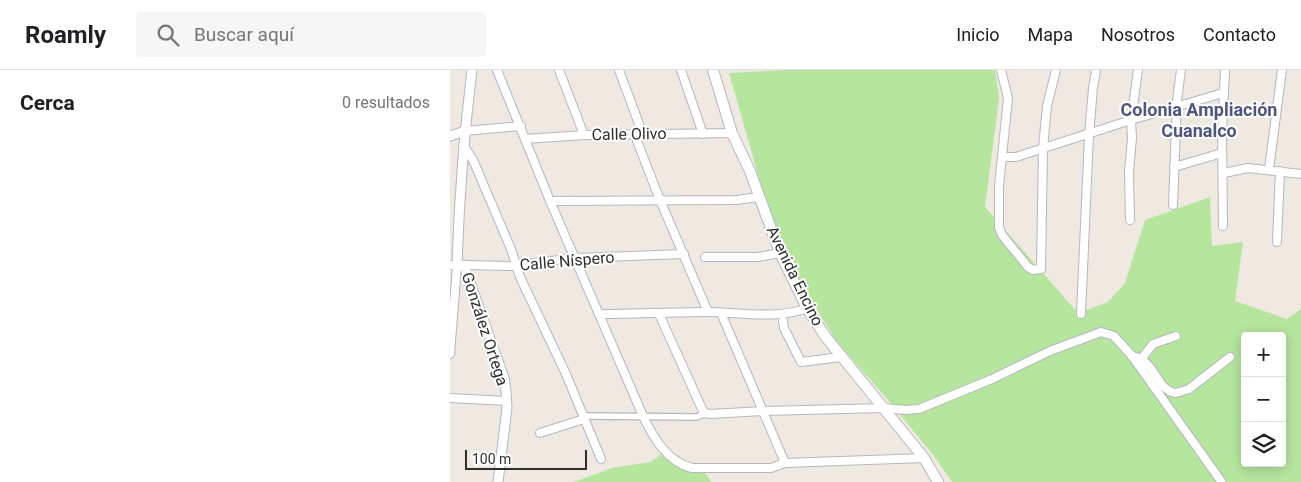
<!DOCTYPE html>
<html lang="es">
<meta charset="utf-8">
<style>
body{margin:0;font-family:Roboto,sans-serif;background:#f6f6f6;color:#202124}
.controls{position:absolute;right:15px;bottom:15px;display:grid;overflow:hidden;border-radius:5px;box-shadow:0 2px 12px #0003}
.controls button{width:45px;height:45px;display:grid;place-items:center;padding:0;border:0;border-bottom:1px solid #e0e0e0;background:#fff;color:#202124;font:25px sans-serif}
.scale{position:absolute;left:15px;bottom:12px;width:122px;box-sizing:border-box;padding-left:5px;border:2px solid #2e2e2e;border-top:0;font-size:14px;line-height:18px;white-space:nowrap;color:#2e2e2e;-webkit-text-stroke:4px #fff;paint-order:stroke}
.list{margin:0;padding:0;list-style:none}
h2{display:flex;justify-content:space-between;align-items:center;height:65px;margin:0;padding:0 20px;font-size:21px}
h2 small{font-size:16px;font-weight:400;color:#757577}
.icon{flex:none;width:28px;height:28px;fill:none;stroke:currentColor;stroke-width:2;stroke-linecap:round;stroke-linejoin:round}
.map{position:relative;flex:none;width:851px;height:412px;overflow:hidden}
header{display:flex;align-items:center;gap:30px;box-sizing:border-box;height:70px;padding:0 25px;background:#fff;border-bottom:1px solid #e0e0e0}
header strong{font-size:24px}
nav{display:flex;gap:28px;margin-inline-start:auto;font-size:18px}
.search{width:350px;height:45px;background:#f6f6f6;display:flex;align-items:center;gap:12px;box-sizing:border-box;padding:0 18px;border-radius:5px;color:#757577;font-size:19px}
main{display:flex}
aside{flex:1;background:#fff}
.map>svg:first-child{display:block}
.green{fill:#b6e59e;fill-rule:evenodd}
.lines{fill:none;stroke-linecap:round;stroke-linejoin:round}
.pedestrian-casing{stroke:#b4b7c1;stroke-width:8}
.minor-casing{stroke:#b4b7c1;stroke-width:10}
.tertiary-casing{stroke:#b4b7c1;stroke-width:11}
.secondary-casing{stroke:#b4b7c1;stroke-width:12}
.pedestrian{stroke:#fff;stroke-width:5.5}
.minor{stroke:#fff;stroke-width:8}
.tertiary{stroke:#fff;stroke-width:9}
.secondary{stroke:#fff;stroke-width:10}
.labels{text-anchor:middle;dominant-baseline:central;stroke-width:4;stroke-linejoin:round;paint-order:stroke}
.street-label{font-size:16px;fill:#2e2e2e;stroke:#fff}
.neighbourhood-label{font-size:18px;font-weight:bold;fill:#4d5680;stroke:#fff}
</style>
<header>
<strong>Roamly</strong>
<div class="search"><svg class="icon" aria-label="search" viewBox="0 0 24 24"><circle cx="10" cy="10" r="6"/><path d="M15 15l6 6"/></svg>Buscar aquí</div>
<nav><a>Inicio</a><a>Mapa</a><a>Nosotros</a><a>Contacto</a></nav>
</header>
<main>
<aside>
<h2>Cerca<small>0 resultados</small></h2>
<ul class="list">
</ul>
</aside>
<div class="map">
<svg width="851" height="412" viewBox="0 0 851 412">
<rect width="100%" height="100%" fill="#efe9e1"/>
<g class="green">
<path d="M337,0h208l4,28 -14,109 93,106 30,-11 17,-19 20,-63 65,-23 2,49 31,-4 -8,59 52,18 14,-10v173h-349l-18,-26 -46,-56 -51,-58 -58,-94 -50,-175zM795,266h37v127h-37z"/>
<polygon points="218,379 256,404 261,412 124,412 162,398 201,392"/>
</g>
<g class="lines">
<defs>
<polyline id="pedestrian" points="133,346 247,347 255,343"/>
<g id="minor">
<path d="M47,0l53,131 93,215c10,21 24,46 49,52h79l14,-5 139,-5"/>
<polyline points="109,0 134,65"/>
<polyline points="169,0 189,54 187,71 210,130 258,242"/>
<polyline points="231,0 253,64"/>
<polyline points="551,0 558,28 549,116 549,157 552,165 578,197 583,200 591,199 593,78 597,36 606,0"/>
<polyline points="15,61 71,56"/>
<polyline points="75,69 134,65 282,63"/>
<polyline points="13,75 23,90 61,179 70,207 116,304 151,389"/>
<polyline points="552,87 566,87 681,50 773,23"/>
<polyline points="724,97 772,83"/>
<polyline points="819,99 832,0"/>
<polyline points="774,103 798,98 851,104"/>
<polyline points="100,131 286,130 309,127"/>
<polyline points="723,135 727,30 731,0"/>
<polyline points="680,150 679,102 682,68 681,50 688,0"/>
<polyline points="773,156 772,64 775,0"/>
<polyline points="827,172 830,101"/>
<polyline points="255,187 308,187 330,183"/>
<polyline points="0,195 7,196 0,284"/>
<polyline points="14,195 61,196 125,188 234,184"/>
<polyline points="271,243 335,393"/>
<path d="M149,244c36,0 72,-2 108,-2 31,0 71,8 100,-4"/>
<polyline points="209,244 252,339 255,343 260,344 313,341 434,338 456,340 469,339 542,309 600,281 651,262 664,266 682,286 771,411"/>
<polyline points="631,244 639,65 643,18 646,0"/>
<polyline points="333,251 334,258 351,292 391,287"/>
<path d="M682,286c25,5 23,34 44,37l13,-4 41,-32"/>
<polyline points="692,288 703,274 726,266"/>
<polyline points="0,328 57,331"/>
<polyline points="90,363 134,349"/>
</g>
<g id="tertiary">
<path d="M22,0c-8,65 -13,130 -15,196l7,-1 40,113 2,12 1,18 -9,74"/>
<polyline points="0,66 15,61"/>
</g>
<polyline id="secondary" points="263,0 282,63 300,101 330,183 357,238 375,266 474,388 488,412"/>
</defs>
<use href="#pedestrian" class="pedestrian-casing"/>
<use href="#minor" class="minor-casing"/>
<use href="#tertiary" class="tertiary-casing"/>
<use href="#secondary" class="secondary-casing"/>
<use href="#pedestrian" class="pedestrian"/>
<use href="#minor" class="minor"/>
<use href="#tertiary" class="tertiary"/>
<use href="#secondary" class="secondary"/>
</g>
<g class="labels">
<g class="street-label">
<text transform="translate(179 64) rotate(-1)">Calle Olivo</text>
<text transform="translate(117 191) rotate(-5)">Calle Níspero</text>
<text transform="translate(345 206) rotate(64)">Avenida Encino</text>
<text transform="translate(35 259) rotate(72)">González Ortega</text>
</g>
<g class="neighbourhood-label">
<text x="749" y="39">Colonia Ampliación<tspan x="749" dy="21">Cuanalco</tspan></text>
</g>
</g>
</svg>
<div class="controls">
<button>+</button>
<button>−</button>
<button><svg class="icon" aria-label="layers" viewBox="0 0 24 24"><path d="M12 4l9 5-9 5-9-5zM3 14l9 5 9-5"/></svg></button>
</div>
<div class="scale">100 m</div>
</div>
</main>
